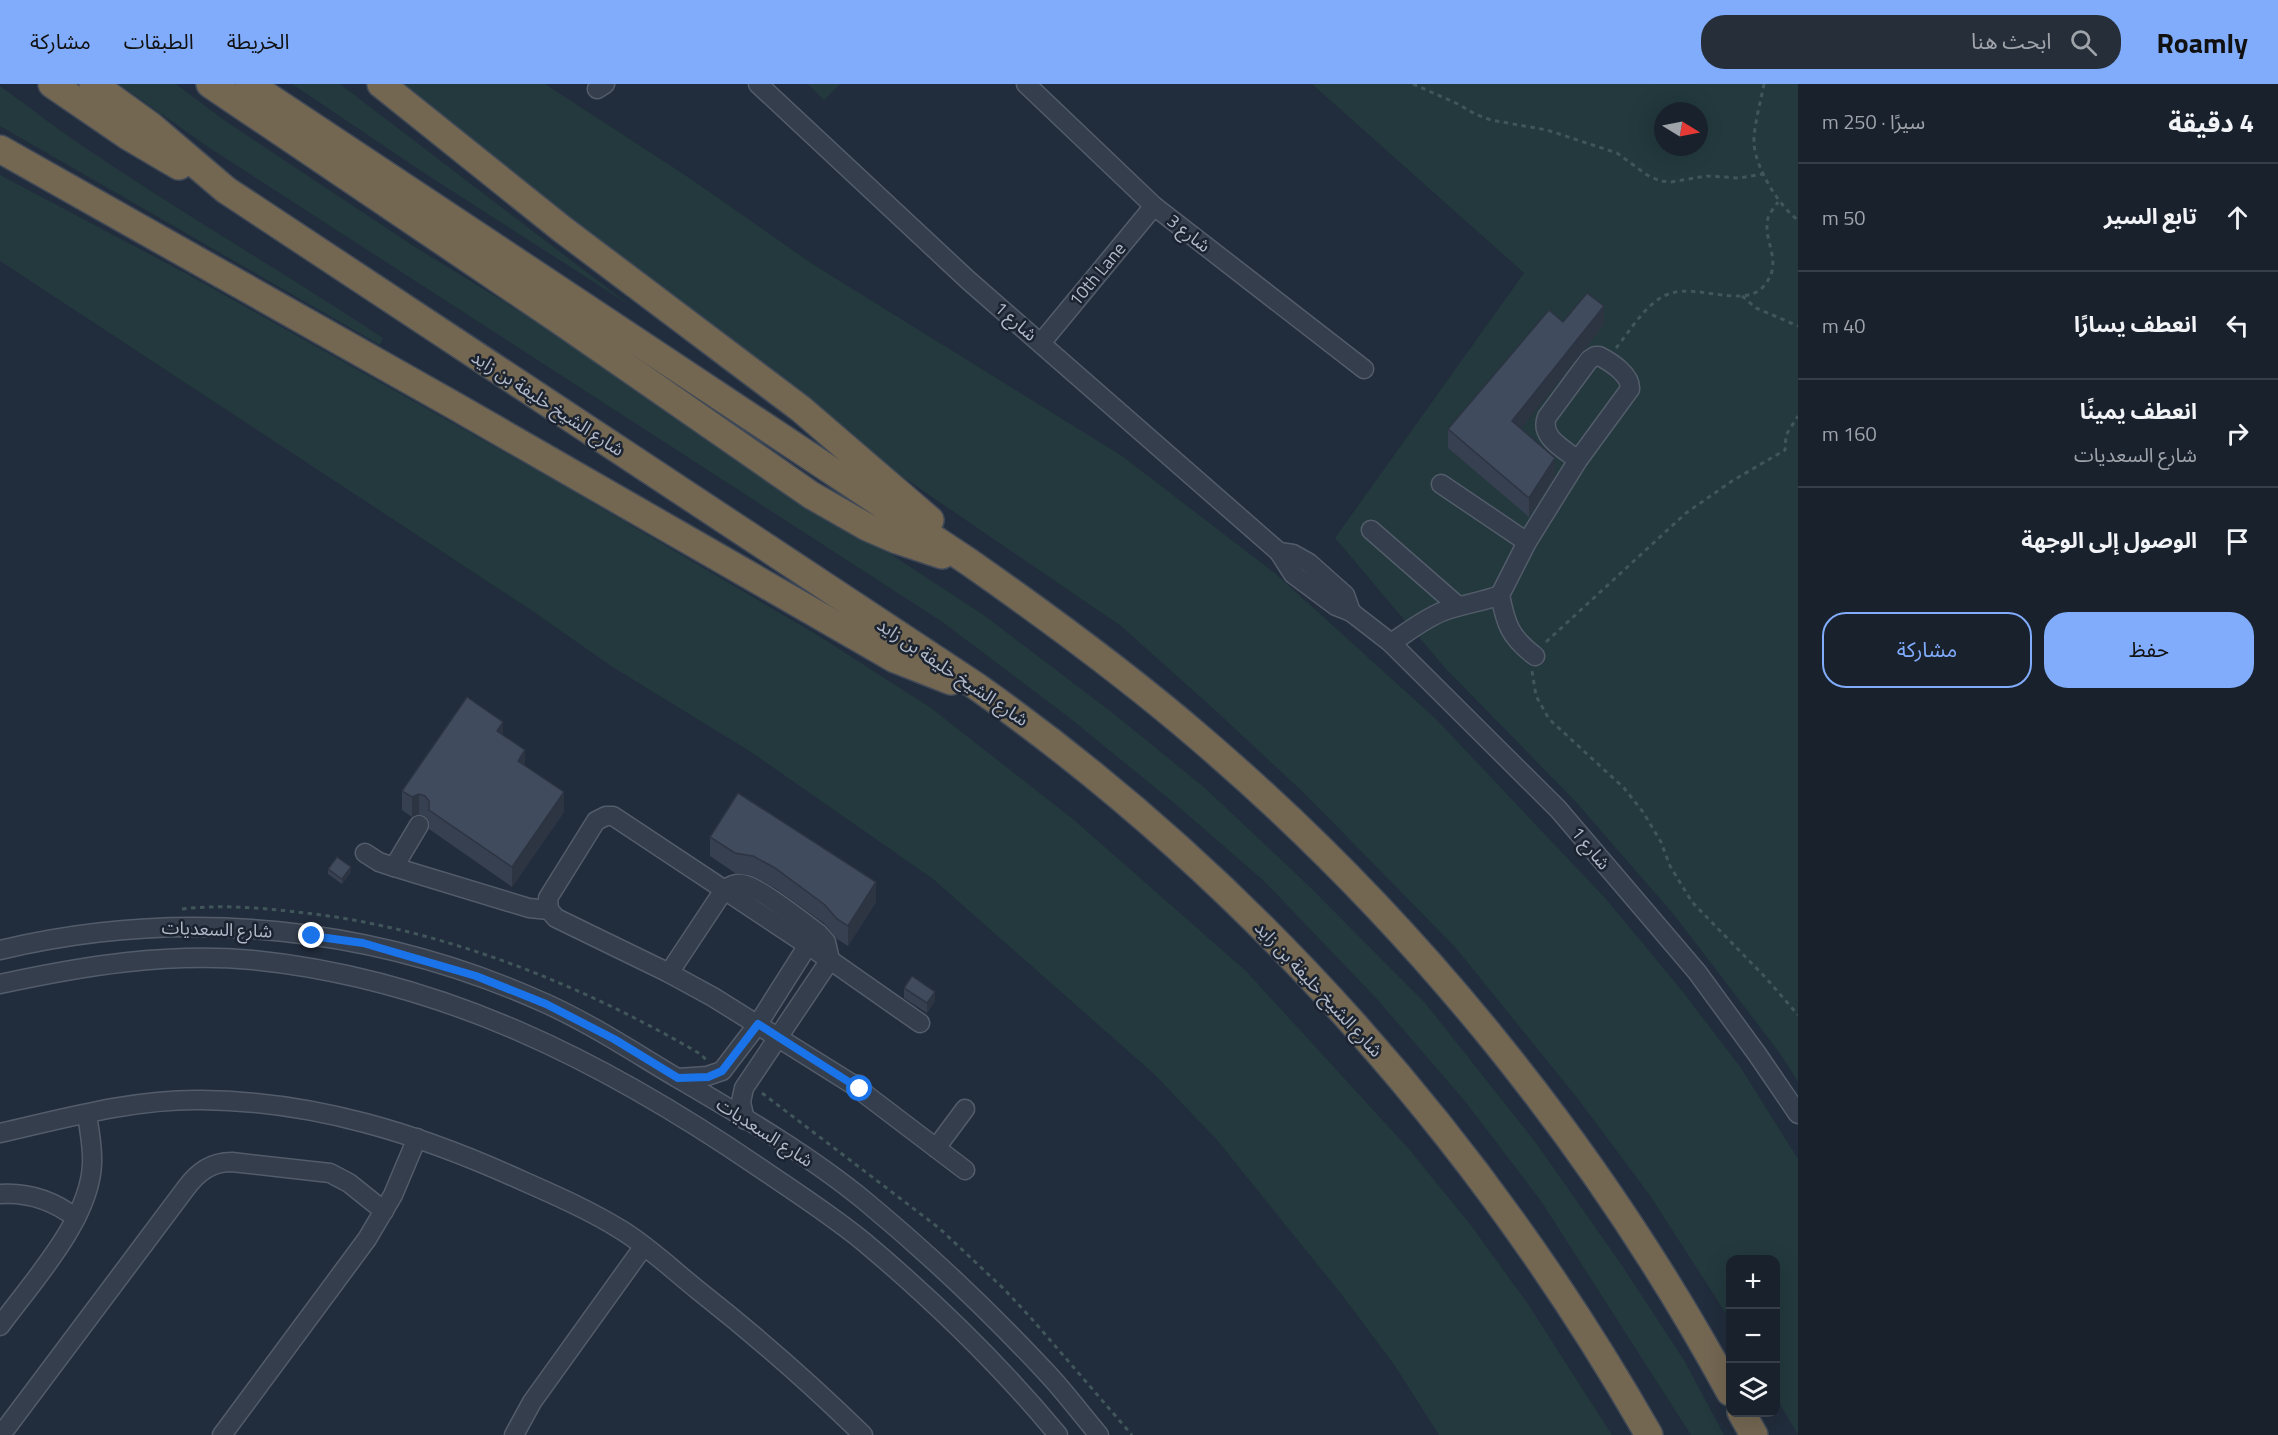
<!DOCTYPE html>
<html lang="ar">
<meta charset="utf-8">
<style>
body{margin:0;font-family:"Titillium Web","Noto Sans Arabic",sans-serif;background:#262e39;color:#f1f3f6;direction:rtl}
.controls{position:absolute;right:18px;bottom:18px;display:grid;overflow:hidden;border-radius:12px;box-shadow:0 6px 24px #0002}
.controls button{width:54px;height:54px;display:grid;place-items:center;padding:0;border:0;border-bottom:2px solid #373e49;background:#19212d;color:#f1f3f6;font:30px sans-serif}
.compass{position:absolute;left:1654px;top:18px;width:54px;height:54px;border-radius:50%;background:#19212d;box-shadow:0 6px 24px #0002;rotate:100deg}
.stop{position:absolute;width:18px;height:18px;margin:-14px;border:4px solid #1a73e8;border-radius:50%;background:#fff}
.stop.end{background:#1a73e8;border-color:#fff;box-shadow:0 2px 6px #0008}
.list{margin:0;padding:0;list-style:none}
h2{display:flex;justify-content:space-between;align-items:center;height:78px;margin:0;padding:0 24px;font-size:26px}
h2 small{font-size:20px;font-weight:400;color:#9fa3aa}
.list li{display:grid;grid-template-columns:39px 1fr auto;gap:18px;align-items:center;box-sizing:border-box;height:108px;padding:0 24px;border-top:2px solid #373e49}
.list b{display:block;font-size:22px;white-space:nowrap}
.list p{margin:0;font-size:20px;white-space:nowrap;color:#9fa3aa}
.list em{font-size:20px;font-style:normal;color:#9fa3aa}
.actions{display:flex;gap:12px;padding:18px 24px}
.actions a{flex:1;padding:14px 0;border:2px solid #81acfc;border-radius:24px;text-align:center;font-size:21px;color:#81acfc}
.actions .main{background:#81acfc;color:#111}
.icon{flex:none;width:33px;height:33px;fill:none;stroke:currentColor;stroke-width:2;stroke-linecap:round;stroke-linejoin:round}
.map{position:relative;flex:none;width:1798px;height:1351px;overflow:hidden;direction:ltr}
header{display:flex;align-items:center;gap:36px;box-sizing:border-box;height:84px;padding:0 30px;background:#81acfc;color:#111}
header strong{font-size:28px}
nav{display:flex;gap:33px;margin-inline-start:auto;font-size:21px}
.search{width:420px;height:54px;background:#262e39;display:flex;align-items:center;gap:15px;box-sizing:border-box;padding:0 21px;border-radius:24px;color:#9fa3aa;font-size:22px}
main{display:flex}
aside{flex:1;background:#19212d}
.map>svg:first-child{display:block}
.green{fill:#23393d;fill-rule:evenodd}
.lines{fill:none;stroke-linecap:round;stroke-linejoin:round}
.minor-casing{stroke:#535c6a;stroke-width:21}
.highway-casing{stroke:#404957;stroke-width:30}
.path{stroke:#41565a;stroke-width:3;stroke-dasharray:4.5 4.5;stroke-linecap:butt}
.minor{stroke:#353e4c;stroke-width:18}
.highway{stroke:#736752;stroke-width:27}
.wall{fill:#374051}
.shaded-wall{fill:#2d3442}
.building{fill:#404b5e;stroke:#2d3442;stroke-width:1.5}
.route{stroke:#1a73e8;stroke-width:8}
.labels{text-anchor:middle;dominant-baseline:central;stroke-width:5;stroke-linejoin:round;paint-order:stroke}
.street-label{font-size:18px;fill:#b1b9c8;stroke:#1b2331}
</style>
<header>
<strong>Roamly</strong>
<div class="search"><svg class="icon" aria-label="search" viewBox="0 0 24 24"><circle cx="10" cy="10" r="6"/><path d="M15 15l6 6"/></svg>ابحث هنا</div>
<nav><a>الخريطة</a><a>الطبقات</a><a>مشاركة</a></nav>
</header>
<main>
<aside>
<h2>4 دقيقة<small>سيرًا · 250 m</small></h2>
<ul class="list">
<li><svg class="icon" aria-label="ahead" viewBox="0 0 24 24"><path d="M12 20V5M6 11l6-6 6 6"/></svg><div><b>تابع السير</b></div><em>50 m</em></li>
<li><svg class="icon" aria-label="left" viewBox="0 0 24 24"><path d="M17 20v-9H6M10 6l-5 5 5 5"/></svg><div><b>انعطف يسارًا</b></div><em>40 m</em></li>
<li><svg class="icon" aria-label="right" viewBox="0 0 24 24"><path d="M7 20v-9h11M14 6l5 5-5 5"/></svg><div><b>انعطف يمينًا</b><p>شارع السعديات</p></div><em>160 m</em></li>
<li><svg class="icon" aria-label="arrive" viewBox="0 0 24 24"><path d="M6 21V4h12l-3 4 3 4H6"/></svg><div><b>الوصول إلى الوجهة</b></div></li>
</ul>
<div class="actions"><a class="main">حفظ</a><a>مشاركة</a></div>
</aside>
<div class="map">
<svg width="1798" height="1351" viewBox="0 0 1798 1351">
<rect width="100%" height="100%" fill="#212c3c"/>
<g class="green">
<polygon points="119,0 176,0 224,36 412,161 537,238 985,532 1114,630 1205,704 1309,802 1426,920 1536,1059 1621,1180 1684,1276 1724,1351 1691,1351 1541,1117 1464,1016 1375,913 1264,797 1174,719 1071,635 941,537 205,61"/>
<polygon points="292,0 340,0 631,222 421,87"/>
<polygon points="399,0 545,0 688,93 814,181 1122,372 1276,490 1436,635 1606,815 1683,908 1741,984 1798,1075 1798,1351 1776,1313 1776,1176 1730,1176 1730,1236 1651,1113 1578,1015 1455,863 1306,711 1216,627 1121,542 897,389 703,242"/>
<polygon points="808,0 840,0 824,16"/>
<path d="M1312,0h486v998l-19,-30 -104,-136 -99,-114 -131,-134 -110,-130 189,-265zM1663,27h36v36h-36z"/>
<path d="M0,2c27,19 53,40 81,59 99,67 202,127 302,193l-3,7 -380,-219z"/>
<polygon points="0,91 189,191 554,396 819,552 931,624 1074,736 1246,887 1408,1064 1470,1140 1528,1220 1612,1351 1439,1351 1395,1282 1342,1211 1217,1056 1153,989 933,795 751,668 611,582 531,526 0,177"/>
</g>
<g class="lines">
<defs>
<g id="minor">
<polyline points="758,0 968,196 1279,468 1293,490 1336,522 1351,528 1391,559 1558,725 1697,888 1757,970 1798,1030"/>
<polyline points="1026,0 1154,122 1364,285"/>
<polyline points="597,5 605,0"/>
<polyline points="1041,259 1154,122"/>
<polyline points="1441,400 1527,458"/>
<polyline points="1371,446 1458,522"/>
<polyline points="1279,468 1293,470 1309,479 1345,511 1351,528"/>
<path d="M1500,511c6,30 10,42 35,61"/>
<path d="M1391,559c17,-11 34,-25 53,-32 19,-7 38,-9 56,-16l27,-53 51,-82 52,-71c1,-14 -19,-27 -31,-33h-4l-6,4 -42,57c-8,20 17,32 31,43"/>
<polyline points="365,769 379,778 394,783 529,824 549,826"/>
<polyline points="394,783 419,741"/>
<path d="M0,866c184,-44 375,-24 547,54 46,21 88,49 132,75 63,37 130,76 186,122 64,53 125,111 181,171 19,20 35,42 53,63"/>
<path d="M669,889l55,-83c6,-4 11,-7 18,-6 16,2 61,38 76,49l8,9 4,18 -86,128 -3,14 4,18"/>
<path d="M0,900c83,-18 168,-32 253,-24 189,19 352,102 507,208 35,24 71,47 104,74 69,58 137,124 194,193"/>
<polyline points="920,939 830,876 613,732 606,732 596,737 548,814 549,826 556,834 669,889 713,913 852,1000 859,1001 865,1010 965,1086"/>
<polyline points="678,994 707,992 722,987 758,940 808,861"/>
<path d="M0,1049c66,-15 133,-34 201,-33 114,1 219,34 322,81 34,15 68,30 100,50 27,17 51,40 76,60 57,45 112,93 164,144"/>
<polyline points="936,1064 965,1025"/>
<path d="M0,1110c29,-2 54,7 76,24"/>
<path d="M0,1242c32,-44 90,-106 92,-162 1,-17 -3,-34 -5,-50"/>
<path d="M1,1351l185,-247c12,-16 25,-26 46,-26l98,11 19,10 35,28"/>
<polyline points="222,1351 367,1155 393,1111 417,1054"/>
<polyline points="514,1351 532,1318 644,1162"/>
</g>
<g id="highway">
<polyline points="52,0 128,52 179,82"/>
<path d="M93,0l58,42 75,64 750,496c276,195 506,456 673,749"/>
<polyline points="210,0 562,238 811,411 867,443 897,456 942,471"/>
<path d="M249,0l720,478c80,56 158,113 232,177 214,183 395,407 529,653"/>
<polyline points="381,0 562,145 801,325 930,436"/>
<polyline points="0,65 455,322 895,575 951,597"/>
<polyline points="1741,1328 1754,1351"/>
</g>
</defs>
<use href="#minor" class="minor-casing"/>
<use href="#highway" class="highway-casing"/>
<g class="path">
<polyline points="1413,0 1458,20 1475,30 1491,36 1547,46 1617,69 1647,91 1660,97 1671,98 1707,92 1739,94 1763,90"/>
<path d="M1764,0c-3,16 -11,45 -10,60 2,25 25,62 44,76"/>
<polyline points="1742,212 1756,224 1798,242"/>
<path d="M1616,264c15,-18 32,-49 56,-55 25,-8 71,14 90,-5 24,-25 0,-45 6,-70 2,-6 7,-11 10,-16"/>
<polyline points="1546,558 1686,429 1732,397 1785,366 1786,351 1798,332"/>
<polyline points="1532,587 1536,612 1549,635 1624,704 1643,728 1661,758 1670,782 1692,818 1766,894 1798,931"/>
<path d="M182,825c36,-4 70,-2 105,2 144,13 291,71 415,144l4,5"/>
<polyline points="762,1009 939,1144 1004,1205 1031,1234 1132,1351"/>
</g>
<use href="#minor" class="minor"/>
<use href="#highway" class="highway"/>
</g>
<g class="wall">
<polygon points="1604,241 1521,344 1555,392 1529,433 1448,364 1448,345"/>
<polygon points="503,652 525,682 564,728 512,803 429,745 429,736 425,732 419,730 412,733 402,726 402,707"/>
<polygon points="710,753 876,818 848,862 837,855 825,840 775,804 753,792 735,789 710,772"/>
<polygon points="328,785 351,788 342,800 328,790"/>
<polygon points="904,904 935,917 927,929 904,914"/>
</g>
<g class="shaded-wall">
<polygon points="1604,222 1604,241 1512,356 1512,337"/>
<polygon points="1555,374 1555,392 1529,433 1529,414"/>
<polygon points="503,638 503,657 497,647"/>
<polygon points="525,666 525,686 518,677"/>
<polygon points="564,708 564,728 512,803 512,783"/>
<polygon points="419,710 419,730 412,733 412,713"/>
<polygon points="351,783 351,788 342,800 342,795"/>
<polygon points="876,798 876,818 848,862 848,842"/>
<polygon points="935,908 935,917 927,929 927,919"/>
</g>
<g class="building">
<polygon points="1587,209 1604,222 1512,337 1555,374 1529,414 1448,345 1549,226 1563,238"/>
<polygon points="467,613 503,638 497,647 525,666 518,677 564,708 512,783 429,726 429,717 425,712 419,710 412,713 402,707"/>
<polygon points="738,709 876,798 848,842 837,835 825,821 775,784 753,772 735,769 710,753"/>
<polygon points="337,773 351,783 342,795 328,785"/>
<polygon points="912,892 935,908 927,919 904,904"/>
</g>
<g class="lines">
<polyline class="route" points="312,852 363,859 476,892 546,920 614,955 678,994 708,993 722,987 758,940 852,1000 859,1001 860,1005"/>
</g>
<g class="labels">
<g class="street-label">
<text transform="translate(1189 149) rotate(38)">شارع 3</text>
<text transform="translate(1097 190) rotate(-50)">10th Lane</text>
<text transform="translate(1016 237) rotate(41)">شارع 1</text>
<text transform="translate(548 319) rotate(33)">شارع الشيخ خليفة بن زايد</text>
<text transform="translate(953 588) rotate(34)">شارع الشيخ خليفة بن زايد</text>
<text transform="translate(1591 764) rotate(50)">شارع 1</text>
<text transform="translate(217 845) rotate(2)">شارع السعديات</text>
<text transform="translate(1319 905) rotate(47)">شارع الشيخ خليفة بن زايد</text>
<text transform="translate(765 1048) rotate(33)">شارع السعديات</text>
</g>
</g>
</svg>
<div class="controls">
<button>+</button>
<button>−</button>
<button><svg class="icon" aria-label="layers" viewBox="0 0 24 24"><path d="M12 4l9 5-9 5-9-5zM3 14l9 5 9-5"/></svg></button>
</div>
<svg class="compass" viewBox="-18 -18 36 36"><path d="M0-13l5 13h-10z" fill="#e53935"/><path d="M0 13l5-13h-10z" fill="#9fa3aa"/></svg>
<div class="stop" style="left:860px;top:1005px"></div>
<div class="stop end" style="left:312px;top:852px"></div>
</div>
</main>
